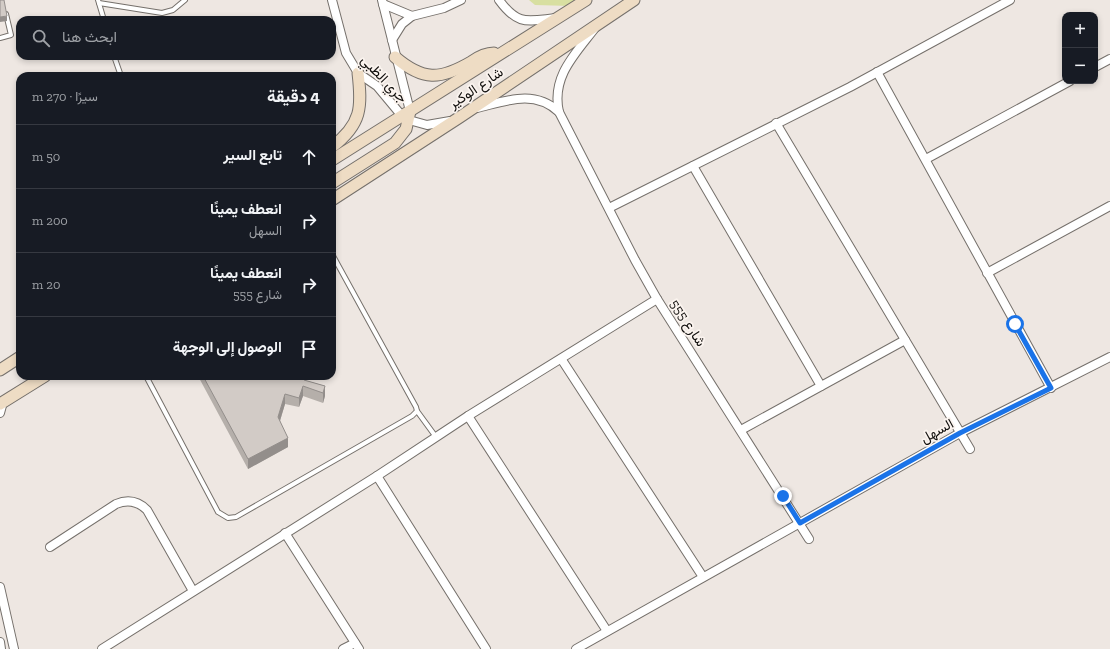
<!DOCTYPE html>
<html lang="ar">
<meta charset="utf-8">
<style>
body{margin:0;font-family:"Zilla Slab",Vazirmatn,serif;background:#242831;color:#f1f3f6;direction:rtl}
.controls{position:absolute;right:12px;top:12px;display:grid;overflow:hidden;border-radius:8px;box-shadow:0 2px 6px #0003}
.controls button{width:36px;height:36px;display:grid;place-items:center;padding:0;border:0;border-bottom:1px solid #363941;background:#171b24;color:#f1f3f6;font:20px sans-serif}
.stop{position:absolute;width:12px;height:12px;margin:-9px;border:3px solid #1a73e8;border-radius:50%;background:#fff}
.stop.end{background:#1a73e8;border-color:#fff;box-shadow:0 1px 4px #0008}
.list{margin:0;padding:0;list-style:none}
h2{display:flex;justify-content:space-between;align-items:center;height:52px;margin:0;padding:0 16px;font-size:17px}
h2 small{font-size:13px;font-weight:400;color:#9ea1a6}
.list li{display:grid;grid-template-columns:26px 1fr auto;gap:12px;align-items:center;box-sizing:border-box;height:64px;padding:0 16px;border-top:1px solid #363941}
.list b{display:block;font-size:15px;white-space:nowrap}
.list p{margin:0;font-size:13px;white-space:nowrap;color:#9ea1a6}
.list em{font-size:13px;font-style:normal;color:#9ea1a6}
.icon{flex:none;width:22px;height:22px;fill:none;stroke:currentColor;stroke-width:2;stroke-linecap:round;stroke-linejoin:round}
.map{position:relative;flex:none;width:1110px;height:649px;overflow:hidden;direction:ltr}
.search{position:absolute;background:#171b24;box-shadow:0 2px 6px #0003;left:16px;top:16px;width:320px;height:44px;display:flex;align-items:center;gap:10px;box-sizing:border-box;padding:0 14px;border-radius:12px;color:#9ea1a6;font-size:15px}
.panel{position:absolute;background:#171b24;box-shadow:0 2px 6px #0003;left:16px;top:72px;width:320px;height:308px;border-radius:12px;direction:rtl}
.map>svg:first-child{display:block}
.green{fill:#d8dfa1}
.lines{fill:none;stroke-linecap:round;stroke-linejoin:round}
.lane-casing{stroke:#75706b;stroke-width:6}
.street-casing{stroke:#75706b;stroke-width:10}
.secondary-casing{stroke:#75706b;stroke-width:13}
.lane{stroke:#fff;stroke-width:4}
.street{stroke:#fff;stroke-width:8}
.secondary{stroke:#eedcc4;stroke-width:11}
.wall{fill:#b5afaa}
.shaded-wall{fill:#938e8b}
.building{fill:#d2cbc6;stroke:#938e8b}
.route{stroke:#1a73e8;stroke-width:5}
.labels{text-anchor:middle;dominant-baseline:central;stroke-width:3.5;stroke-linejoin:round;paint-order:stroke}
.street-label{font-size:14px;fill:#110f0d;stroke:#fbf4ef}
</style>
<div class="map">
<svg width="1110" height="649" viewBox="0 0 1110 649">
<rect width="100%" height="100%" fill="#eee7e2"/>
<polygon class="green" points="529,0 580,0 571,6 535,5"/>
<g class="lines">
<defs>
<g id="lane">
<polyline points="98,0 104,20"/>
<polyline points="99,3 162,13 173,10 185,0"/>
<polyline points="0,38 11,35 6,14"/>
<polyline points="114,56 121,76"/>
<polyline points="146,376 218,512 228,518 236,517 412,416 417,411 416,407 332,254"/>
<polyline points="417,411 436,437"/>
</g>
<g id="street">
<polyline points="332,0 346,53 358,73 377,86 402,116 409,120 427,125 450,121"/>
<polyline points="382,0 410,111"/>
<path d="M499,0c19,26 28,21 57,18"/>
<polyline points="383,4 412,16 444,8 461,0"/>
<path d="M595,28c-20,26 -44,49 -36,84l76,148 22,39 152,240"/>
<polyline points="392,40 402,24 412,16"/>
<polyline points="1095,67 1110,59"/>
<polyline points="877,72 1051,388"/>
<path d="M477,108c29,-7 57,-19 82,4"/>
<polyline points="776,123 970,449"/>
<polyline points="926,159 1070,81"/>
<polyline points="693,166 821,386"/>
<polyline points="609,208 850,87 1010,0"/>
<polyline points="987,273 1110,206"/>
<polyline points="562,360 703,577"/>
<polyline points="0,413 3,402"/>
<polyline points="468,416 607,631"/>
<polyline points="741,430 905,340"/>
<polyline points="377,476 486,649"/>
<polyline points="285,533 359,649"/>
<path d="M50,547l66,-43c12,-5 22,-3 31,6l46,81"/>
<polyline points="0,587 14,649"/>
<polyline points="0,642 1,649"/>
<polyline points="102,649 377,476 468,416 657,299"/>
<polyline points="343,649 355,643"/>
<polyline points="576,649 960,433 1110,357"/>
</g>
<g id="secondary">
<path d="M395,57c28,24 45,23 76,5 7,-5 14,-9 23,-9"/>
<path d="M332,147c30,-23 30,-40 26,-74"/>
<polyline points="332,160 586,0"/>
<polyline points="332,183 395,143 406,129 410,111"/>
<polyline points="332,200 460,117 634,0"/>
<polyline points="0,370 20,357"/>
<polyline points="0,404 45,376"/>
</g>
</defs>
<use href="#lane" class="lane-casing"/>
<use href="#street" class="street-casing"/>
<use href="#secondary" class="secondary-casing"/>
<use href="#lane" class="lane"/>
<use href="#street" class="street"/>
<use href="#secondary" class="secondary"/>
</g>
<polygon class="wall" points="198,376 302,376 304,380 325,386 325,396 323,403 303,396 299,407 285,404 280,421 288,447 248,469"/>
<g class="shaded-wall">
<polygon points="7,16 7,21 0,22 0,17"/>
<polygon points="303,386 303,396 299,407 299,398"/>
<polygon points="325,386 325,396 323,403 323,393"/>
<polygon points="285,394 285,404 278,427 278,417"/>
<polygon points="288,438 288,447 248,469 248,459"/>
</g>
<g class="building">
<polygon points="0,0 4,0 7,16 0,17"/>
<polygon points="203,376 302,376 304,380 325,386 323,393 303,386 299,398 285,394 278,417 288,438 248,459"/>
</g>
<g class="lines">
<polyline class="route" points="783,496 800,523 960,433 1051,388 1015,324"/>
</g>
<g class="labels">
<g class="street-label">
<text transform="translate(384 79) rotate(46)">جري الظبي</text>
<text transform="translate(476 88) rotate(-34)">شارع الوكير</text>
<text transform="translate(688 323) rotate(57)">شارع 555</text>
<text transform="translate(937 431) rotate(-29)">السهل</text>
</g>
</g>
</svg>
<div class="controls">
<button>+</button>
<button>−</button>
</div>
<div class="stop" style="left:1015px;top:324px"></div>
<div class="stop end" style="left:783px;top:496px"></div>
<div class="search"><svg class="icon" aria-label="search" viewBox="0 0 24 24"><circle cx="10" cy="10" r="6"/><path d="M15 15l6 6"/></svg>ابحث هنا</div>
<section class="panel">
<h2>4 دقيقة<small>سيرًا · 270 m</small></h2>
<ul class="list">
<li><svg class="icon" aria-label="ahead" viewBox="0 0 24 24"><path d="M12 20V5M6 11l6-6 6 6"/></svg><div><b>تابع السير</b></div><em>50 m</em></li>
<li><svg class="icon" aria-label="right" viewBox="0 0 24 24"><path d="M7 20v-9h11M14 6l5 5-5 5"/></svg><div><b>انعطف يمينًا</b><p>السهل</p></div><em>200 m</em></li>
<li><svg class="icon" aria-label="right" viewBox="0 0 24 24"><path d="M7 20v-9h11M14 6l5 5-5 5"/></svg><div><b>انعطف يمينًا</b><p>شارع 555</p></div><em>20 m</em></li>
<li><svg class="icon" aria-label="arrive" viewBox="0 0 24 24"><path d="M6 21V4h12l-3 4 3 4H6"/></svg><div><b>الوصول إلى الوجهة</b></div></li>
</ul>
</section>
</div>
